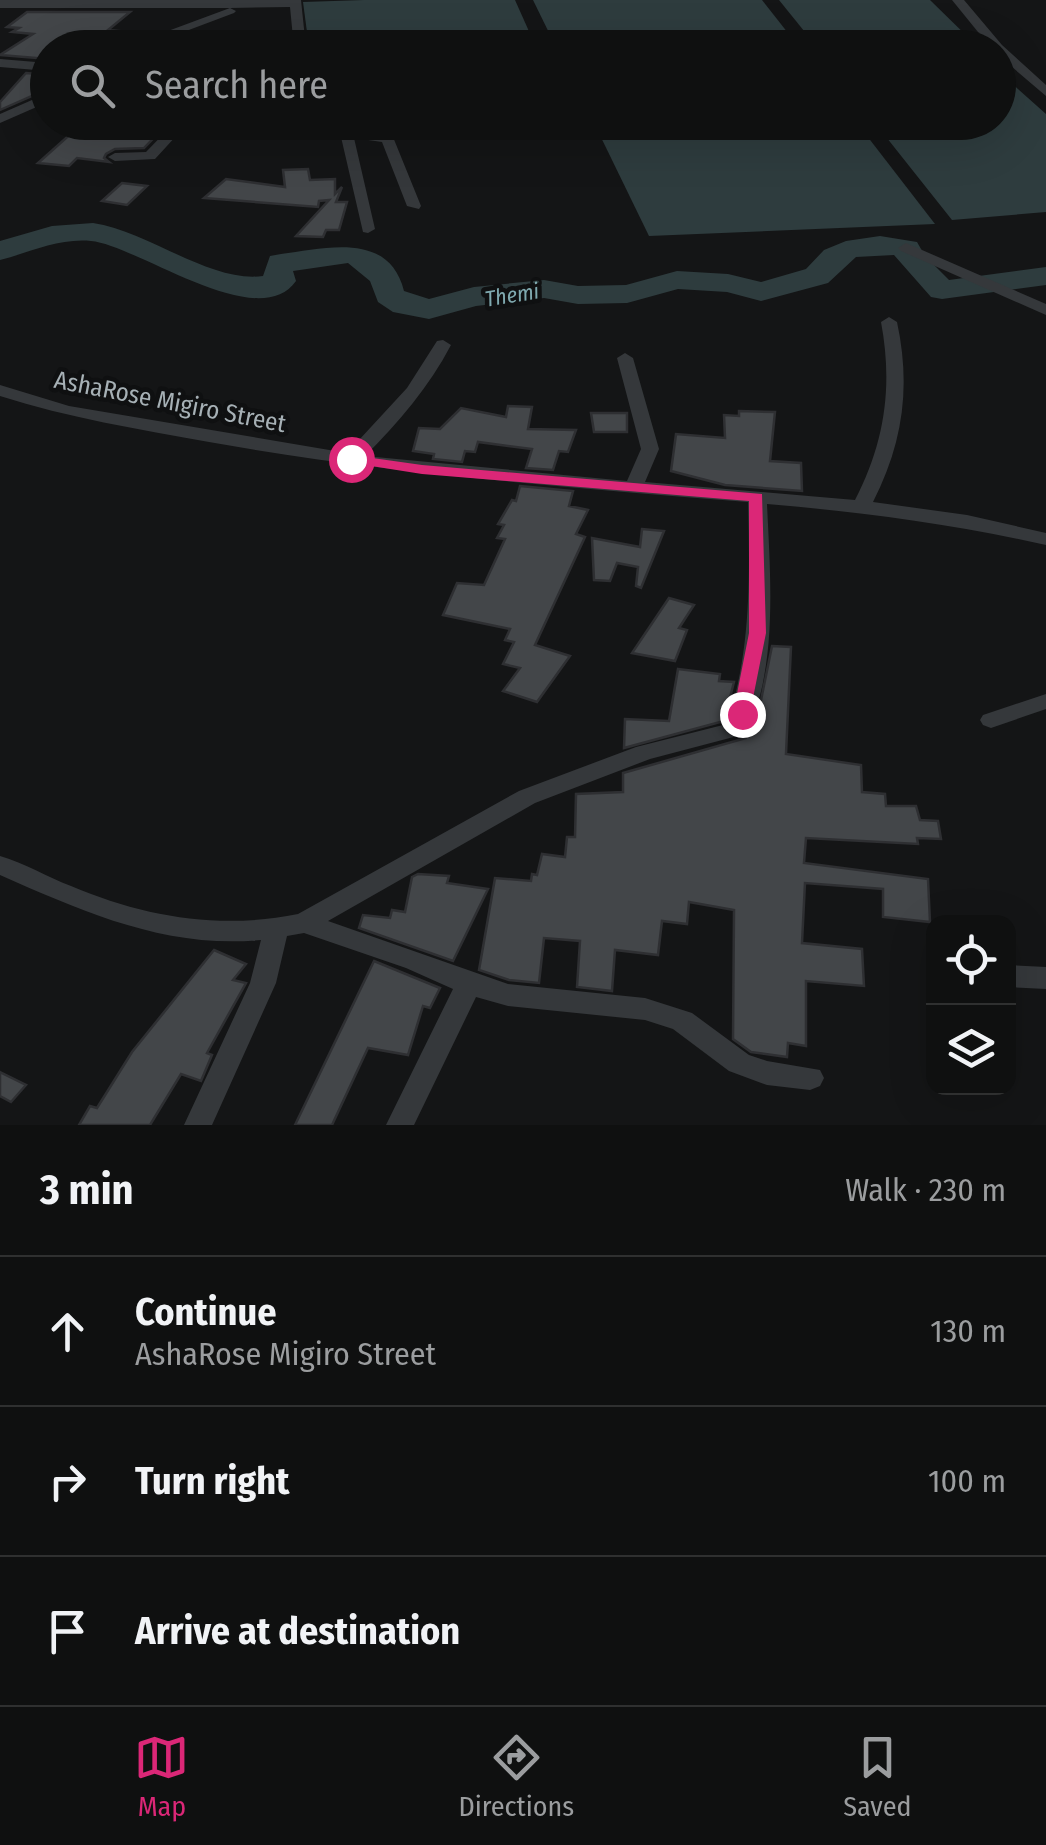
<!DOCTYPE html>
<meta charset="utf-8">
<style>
body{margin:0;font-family:"Fira Sans Condensed",sans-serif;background:#1d1e1e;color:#f1f3f6}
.controls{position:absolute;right:30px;bottom:30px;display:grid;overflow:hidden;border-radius:20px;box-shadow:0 10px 40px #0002}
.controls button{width:90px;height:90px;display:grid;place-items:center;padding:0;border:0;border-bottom:2px solid #2f3030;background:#0f1010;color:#f1f3f6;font:50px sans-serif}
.stop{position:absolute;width:30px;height:30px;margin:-22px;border:8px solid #db2777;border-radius:50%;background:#fff}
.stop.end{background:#db2777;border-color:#fff;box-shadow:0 2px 10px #0008}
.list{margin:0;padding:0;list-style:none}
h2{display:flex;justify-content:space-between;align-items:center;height:130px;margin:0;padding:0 40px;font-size:42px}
h2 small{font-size:32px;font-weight:400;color:#9b9d9f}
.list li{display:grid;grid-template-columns:65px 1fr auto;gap:30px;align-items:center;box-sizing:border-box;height:150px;padding:0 40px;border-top:2px solid #2f3030}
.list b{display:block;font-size:38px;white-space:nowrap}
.list p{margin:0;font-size:32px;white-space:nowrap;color:#9b9d9f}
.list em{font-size:32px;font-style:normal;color:#9b9d9f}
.icon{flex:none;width:55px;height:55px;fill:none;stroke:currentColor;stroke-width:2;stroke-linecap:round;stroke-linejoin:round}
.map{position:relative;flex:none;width:1046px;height:1125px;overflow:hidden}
.search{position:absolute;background:#0f1010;box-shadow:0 10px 40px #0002;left:30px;right:30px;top:30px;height:110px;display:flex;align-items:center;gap:25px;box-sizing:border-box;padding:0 35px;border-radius:55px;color:#9b9d9f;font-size:38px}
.sheet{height:580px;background:#0f1010}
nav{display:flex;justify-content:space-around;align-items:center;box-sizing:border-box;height:140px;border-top:2px solid #2f3030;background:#0f1010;font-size:28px;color:#9b9d9f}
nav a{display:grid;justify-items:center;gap:5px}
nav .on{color:#db2777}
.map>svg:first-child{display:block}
.water{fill:#2e3c3e}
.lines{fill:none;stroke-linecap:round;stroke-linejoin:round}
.river{fill:#2e3c3e;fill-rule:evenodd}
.building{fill:#434649;stroke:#2e2f32;stroke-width:2.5}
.minor{fill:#35383b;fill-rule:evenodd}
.route{fill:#db2777}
.labels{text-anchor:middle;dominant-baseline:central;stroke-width:9;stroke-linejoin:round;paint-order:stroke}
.far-water-label{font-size:22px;font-style:italic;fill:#7fa9af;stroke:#0f1011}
.street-label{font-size:25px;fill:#a6b0b5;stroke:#0f1011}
</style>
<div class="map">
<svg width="1046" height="1125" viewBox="0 0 1046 1125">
<rect width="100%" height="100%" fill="#141516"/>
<g class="water">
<polygon points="364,0 515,0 536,47 309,47 303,2"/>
<polygon points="533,0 762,0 799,47 556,47"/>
<polygon points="779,0 930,0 978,47 817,47"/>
<polygon points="999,72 1046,114 1046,212 952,220 875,123 998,122"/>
<polygon points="594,123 857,123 935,224 649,236"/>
</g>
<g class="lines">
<path class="river" d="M93,223c55,8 117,60 170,53l7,-20 11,-2c45,-6 108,-23 123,37l25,8 45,-12 70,-7 34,6 48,-1 51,-14 51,3 33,8 45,-13 18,-19 22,-9 34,-5 37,6 8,14 24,24 97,-13v18l-104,14 -11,-2 -37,-42 -38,2 -28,26 -67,18 -34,-9 -49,-3 -51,14 -49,1 -34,-6 -68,8 -47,13 -36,-7 -15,-10 -8,-21 -22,-18 -55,8 3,10c-38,54 -159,-36 -205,-40 -32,-3 -60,11 -91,19v-19l52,-15z"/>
</g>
<g class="building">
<polygon points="27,12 130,12 108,30 150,34 118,48 48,48 48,59 0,55 33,34 12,32 19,28 7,27"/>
<polygon points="26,73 48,75 48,89 0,110 0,102"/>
<polygon points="84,122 169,122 144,148 115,149 106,154 104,158 109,162 77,158 69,166 38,163"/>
<polygon points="308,169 310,180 335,179 335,194 342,187 336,202 347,202 339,230 326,230 323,237 296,236 329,200 319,201 318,207 204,198 226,179 285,187 283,170"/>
<polygon points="122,183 147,186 127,205 102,201"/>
<polygon points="508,406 532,407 528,429 576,430 568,452 559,451 553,470 526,468 532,449 478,442 475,452 465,451 462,462 433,459 434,454 413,451 419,428 440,429 461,408 506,417"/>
<polygon points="739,411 775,412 770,461 801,463 802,491 725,485 671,471 676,434 725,438 724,415 739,416"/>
<polygon points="591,413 627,413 627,432 594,432"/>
<polygon points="520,486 573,491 569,506 588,510 576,534 585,537 535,645 570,656 537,702 503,691 520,668 503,664 514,642 505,640 510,629 443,615 457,583 484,585 505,539 497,538 504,525 498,524 512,500 516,501"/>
<polygon points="642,529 664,531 641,588 636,586 638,567 617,563 610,581 594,580 592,538 640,547"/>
<polygon points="669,598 694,605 679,628 687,630 675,661 632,653"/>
<polygon points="772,646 791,647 786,754 861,765 862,792 885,794 886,806 916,806 920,820 938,821 941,839 917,838 918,844 806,838 804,863 928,879 930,922 883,917 883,889 805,883 802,943 862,949 864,986 806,981 806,1046 788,1043 787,1057 751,1052 733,1039 734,910 689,902 687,924 662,921 658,955 615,950 612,991 577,987 580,941 544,938 539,983 509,980 479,970 495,878 531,881 532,874 537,875 542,854 565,857 567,837 575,837 576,794 623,792 623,773 746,738 759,710"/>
<polygon points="678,669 720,674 719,681 734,682 724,721 624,748 625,719 669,721"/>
<polygon points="418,874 449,876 447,883 488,889 453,961 359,928 363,915 390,918 392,910 405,912 412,877"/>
<polygon points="214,950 246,964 233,980 246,983 207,1053 212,1055 201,1081 181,1074 150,1125 79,1125 90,1106 97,1108 132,1052"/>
<polygon points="374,961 440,988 430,1008 423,1006 408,1055 368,1048 332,1125 295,1125"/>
<polygon points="0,1072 26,1085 11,1102 0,1096"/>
</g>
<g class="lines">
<g class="minor">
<polygon points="0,0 301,0 306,48 294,48 290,7 230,8 236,11 234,13 141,48 122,48 230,8 0,8"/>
<polygon points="952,0 964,0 1002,45 1046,85 1046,96 998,55 998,48 991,48"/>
<polygon points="0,59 48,63 48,71 0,67"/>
<polygon points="48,93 48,102 0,123 0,114"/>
<polygon points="175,122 189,122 155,159 115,161 108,157 115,153 146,152"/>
<polygon points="303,122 319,122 393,137 421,206 419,209 407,206 382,142 354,138 375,229 368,233 363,232 341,137 312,130"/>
<polygon points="906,243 1046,304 1046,315 901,251 898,248"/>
<path d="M889,317l8,5c14,65 6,121 -24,180l94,13 79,18v12c-93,-21 -185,-33 -279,-41 3,68 12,168 -22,230l-95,25 -115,44 -207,118 180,63 137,14 47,15 57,42 18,6 53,9 4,8 -4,8 -10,4 -43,-5 -38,-14 -56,-42 -28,-9 -137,-14 -32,-9 -62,128h-28l67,-136 -47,-21 -102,-35 -17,3 -11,47 -64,142h-28l66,-142 11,-43c-95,9 -177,-28 -261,-65v-19c25,7 47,21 71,30 73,31 149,44 227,28l221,-123 117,-44 91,-23c24,-72 23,-147 21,-222 -182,-15 -360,-28 -539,-60 -71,-13 -140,-24 -209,-46v-11l69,21 278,47 60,-65 30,-47 6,-1 8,5c-22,42 -52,77 -86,111l262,25 14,-32 -24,-91 8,-5 8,5 26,91 -14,33 210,18c30,-58 38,-114 26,-178z"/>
<polygon points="1046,694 1046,709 991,728 983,725 980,720 983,715"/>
<polygon points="1008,965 1046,967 1046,989 1008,987"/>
</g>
</g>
<polygon class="route" points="351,455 422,465 762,494 766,633 749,718 736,718 733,714 749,633 749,501 422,474 346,462 346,456"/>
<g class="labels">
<g class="far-water-label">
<text transform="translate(512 295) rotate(-9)">Themi</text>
</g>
<g class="street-label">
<text transform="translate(170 402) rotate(11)">AshaRose Migiro Street</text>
</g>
</g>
</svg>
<div class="controls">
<button><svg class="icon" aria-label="locate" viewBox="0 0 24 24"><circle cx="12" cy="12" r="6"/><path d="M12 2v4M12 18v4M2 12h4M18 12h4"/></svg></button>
<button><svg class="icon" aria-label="layers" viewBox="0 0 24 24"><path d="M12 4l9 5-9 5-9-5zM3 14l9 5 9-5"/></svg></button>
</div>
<div class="stop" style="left:351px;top:459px"></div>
<div class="stop end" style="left:742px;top:714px"></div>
<div class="search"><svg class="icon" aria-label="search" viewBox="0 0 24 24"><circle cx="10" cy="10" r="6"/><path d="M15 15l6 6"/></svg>Search here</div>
</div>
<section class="sheet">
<h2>3 min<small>Walk · 230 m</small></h2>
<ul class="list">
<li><svg class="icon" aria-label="ahead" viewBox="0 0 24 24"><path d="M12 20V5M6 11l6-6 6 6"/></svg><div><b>Continue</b><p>AshaRose Migiro Street</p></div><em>130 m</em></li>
<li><svg class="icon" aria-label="right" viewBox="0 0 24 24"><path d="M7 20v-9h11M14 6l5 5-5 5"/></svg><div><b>Turn right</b></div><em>100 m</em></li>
<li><svg class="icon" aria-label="arrive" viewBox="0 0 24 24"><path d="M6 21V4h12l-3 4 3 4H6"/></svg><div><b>Arrive at destination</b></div></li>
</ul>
</section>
<nav>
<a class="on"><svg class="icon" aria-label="map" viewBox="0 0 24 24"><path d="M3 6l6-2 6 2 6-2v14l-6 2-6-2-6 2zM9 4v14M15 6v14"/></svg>Map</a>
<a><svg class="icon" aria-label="directions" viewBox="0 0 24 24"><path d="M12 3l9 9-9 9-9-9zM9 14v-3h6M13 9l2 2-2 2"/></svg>Directions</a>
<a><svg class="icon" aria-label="saved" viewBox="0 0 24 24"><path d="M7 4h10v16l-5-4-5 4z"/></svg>Saved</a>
</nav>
